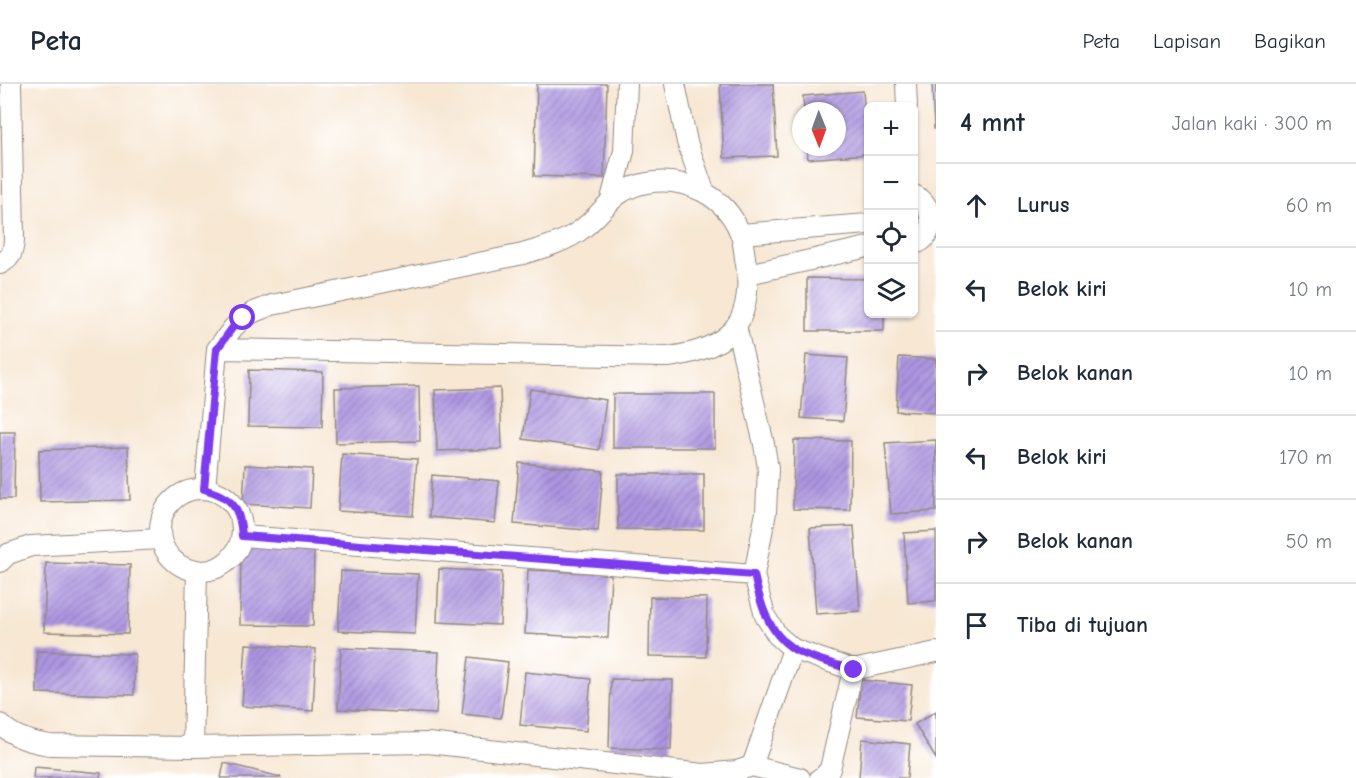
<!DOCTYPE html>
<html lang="id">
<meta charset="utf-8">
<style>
body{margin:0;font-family:"Comic Neue",sans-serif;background:#f2f2f3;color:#1f2937}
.controls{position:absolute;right:18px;top:18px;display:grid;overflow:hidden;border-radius:9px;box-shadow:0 2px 4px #0004}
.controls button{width:54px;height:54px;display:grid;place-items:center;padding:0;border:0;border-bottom:2px solid #e0e1e3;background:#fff;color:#1f2937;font:30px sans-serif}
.compass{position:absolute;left:792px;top:18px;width:54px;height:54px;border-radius:50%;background:#fff;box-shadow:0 2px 4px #0004;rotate:179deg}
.stop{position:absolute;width:18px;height:18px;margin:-14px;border:4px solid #7c3aed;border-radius:50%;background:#fff}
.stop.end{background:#7c3aed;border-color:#fff;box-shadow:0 2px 6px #0008}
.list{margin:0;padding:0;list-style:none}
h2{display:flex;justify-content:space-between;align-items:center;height:78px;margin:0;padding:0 24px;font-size:26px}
h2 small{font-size:20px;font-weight:400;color:#747a83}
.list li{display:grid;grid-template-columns:39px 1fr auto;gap:18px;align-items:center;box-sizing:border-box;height:84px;padding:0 24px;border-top:2px solid #e0e1e3}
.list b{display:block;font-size:22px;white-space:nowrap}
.list em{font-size:20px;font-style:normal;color:#747a83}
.icon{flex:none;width:33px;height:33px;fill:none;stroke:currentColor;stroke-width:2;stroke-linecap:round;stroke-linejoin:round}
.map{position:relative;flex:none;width:936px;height:694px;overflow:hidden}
header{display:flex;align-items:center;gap:36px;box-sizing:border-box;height:84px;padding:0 30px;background:#fff;border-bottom:2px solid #e0e1e3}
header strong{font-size:28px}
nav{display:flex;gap:33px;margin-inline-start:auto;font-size:21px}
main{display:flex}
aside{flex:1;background:#fff}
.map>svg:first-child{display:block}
.building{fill:url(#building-hatch)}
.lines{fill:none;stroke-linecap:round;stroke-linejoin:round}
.minor-casing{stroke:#91897f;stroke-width:22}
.minor{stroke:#fff;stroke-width:20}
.route{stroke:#7c3aed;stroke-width:8}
</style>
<header>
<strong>Peta</strong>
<nav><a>Peta</a><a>Lapisan</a><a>Bagikan</a></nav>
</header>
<main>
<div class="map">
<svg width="936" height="694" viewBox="0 0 936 694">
<defs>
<pattern id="building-hatch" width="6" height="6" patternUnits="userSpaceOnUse" patternTransform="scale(1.5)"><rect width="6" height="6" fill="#ae96e2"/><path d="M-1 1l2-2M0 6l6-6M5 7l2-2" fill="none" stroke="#8e7bb7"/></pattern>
</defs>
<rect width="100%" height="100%" fill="#fff"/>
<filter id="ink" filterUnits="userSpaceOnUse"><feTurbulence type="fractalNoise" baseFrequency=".0167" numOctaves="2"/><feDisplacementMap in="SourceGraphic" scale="12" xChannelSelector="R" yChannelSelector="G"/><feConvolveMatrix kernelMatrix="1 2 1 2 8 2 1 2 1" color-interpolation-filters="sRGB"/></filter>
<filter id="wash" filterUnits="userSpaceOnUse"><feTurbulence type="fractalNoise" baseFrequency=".008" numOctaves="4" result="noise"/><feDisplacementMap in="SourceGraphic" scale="24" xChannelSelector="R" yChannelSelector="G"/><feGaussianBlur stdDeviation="1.35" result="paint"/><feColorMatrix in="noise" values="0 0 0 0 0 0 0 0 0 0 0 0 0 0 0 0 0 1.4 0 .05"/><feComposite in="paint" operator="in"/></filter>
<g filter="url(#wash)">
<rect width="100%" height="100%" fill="#f7e7d3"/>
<g id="blocks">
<g class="building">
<polygon points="537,0 607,0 604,94 534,92"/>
<polygon points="720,0 773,0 777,72 724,74"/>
<polygon points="932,0 936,0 936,45 934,45"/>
<polygon points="863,7 868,70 808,75 807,63 837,63 837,27 804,27 803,12"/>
<polygon points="807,194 868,195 868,230 884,230 884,247 807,247"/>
<polygon points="806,271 848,274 843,337 801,334"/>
<polygon points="899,273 936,275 936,329 896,327"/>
<polygon points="249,286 323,288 322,343 248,342"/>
<polygon points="419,302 420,357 336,359 335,304"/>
<polygon points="500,304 502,365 437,367 435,306"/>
<polygon points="530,305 606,316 599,366 523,355"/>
<rect x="613" y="310" width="102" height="54"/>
<polygon points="0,348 15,348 14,415 0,415"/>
<polygon points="794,356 851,357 850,426 793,425"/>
<polygon points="936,356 936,427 891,430 885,359"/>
<polygon points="128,363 130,416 40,418 39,366"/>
<polygon points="342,370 417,375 413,432 338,427"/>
<polygon points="519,379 603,387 598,447 514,440"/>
<polygon points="245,381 312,385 310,424 243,420"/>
<polygon points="618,390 704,390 704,446 618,445"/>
<polygon points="432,391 499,397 495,439 429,433"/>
<polygon points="854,442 860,527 816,530 810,444"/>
<polygon points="936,447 936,517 908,519 904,449"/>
<polygon points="241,461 314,463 313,542 240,541"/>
<polygon points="46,479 130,481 128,550 44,548"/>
<polygon points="439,485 502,488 500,541 437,538"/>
<polygon points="528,486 611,490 608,554 525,550"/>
<polygon points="341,487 418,490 415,550 338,547"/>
<polygon points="650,513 707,514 706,573 649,572"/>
<polygon points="246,560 316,565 313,627 242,622"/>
<polygon points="341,564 439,568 436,630 338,625"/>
<polygon points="37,567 135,570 134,611 37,609"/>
<polygon points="469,573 508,578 501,634 462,630"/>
<polygon points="525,588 591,595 586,647 520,641"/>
<polygon points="611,595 673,596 671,666 609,664"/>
<polygon points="861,596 912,601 908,637 857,633"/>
<polygon points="936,627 936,675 915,640"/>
<polygon points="862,655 910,660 907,694 859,694"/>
<polygon points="224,679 281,693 281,694 221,694"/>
<polygon points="34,683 101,689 100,694 33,694"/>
</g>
</g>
</g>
<g filter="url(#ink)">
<use href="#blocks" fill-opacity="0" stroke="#91897f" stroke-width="1.5"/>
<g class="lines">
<defs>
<g id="minor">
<polyline points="675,0 687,58 704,107"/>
<polyline points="906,0 907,22"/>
<path d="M914,111c22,9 22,45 0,49"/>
<polyline points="611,115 624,67 627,0"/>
<polyline points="741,150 868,140"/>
<path d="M0,180c11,-6 13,-11 14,-24l-3,-156"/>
<polyline points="748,190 868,163"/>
<polyline points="736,242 764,360 768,384 766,428 754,491 765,532 777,551 793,565 853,586 936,568"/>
<path d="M205,405l12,-140 16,-21 10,-10 11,-6 18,-7 251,-51c19,-6 39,-11 55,-22 28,-19 31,-42 69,-49 38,-7 79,13 93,50 4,9 4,21 6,31 3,19 2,45 -10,62 -16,21 -43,28 -68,31l-451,-8"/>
<circle cx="201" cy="446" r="41"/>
<polyline points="242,452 754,491"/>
<polyline points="0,478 8,470 31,462 160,455"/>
<path d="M0,640c15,14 31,18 50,21l143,2 235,-4 275,31 34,-3 15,-5 48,12"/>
<polyline points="193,663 197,486"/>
<polyline points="752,682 793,565"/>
<polyline points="820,694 824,692 830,685 853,586"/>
</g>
</defs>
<use href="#minor" class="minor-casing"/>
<use href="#minor" class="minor"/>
</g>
</g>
<g class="lines" filter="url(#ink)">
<path class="route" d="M243,234l-10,9 -16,22 -13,140c28,8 36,18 38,47l512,39c6,27 13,56 38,73 13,9 45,17 62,22"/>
</g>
</svg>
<div class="controls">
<button>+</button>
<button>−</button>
<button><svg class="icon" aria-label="locate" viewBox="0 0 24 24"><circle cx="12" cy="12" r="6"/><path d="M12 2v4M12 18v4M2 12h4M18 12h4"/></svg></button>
<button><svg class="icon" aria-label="layers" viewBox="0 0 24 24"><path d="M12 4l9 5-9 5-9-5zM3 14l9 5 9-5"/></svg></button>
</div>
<svg class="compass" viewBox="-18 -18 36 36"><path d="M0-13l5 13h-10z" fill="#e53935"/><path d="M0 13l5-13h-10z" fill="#747a83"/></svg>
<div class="stop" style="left:243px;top:234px"></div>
<div class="stop end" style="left:854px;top:586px"></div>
</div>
<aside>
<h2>4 mnt<small>Jalan kaki · 300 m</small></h2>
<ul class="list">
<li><svg class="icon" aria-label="ahead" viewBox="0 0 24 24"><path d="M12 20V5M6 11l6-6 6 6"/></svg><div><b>Lurus</b></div><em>60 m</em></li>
<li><svg class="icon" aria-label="left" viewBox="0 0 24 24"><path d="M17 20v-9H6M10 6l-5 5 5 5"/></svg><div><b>Belok kiri</b></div><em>10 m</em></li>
<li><svg class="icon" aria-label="right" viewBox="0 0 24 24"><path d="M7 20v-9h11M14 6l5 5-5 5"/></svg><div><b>Belok kanan</b></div><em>10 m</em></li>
<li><svg class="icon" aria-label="left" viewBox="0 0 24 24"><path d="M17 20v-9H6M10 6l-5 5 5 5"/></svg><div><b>Belok kiri</b></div><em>170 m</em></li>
<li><svg class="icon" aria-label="right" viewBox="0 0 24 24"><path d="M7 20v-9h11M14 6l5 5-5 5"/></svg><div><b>Belok kanan</b></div><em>50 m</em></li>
<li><svg class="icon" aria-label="arrive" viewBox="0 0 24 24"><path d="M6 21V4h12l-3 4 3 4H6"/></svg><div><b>Tiba di tujuan</b></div></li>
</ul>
</aside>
</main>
